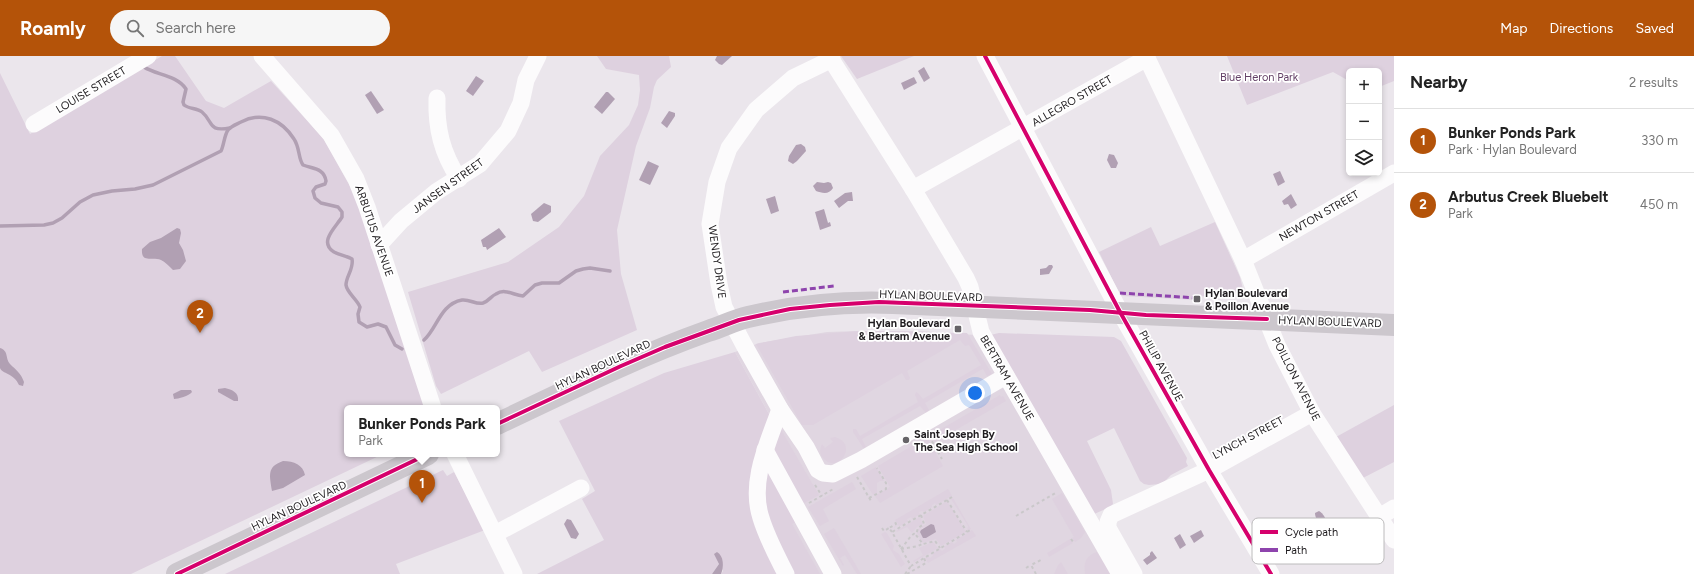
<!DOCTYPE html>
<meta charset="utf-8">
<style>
body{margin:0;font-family:Figtree,sans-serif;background:#f6f6f6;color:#222}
.controls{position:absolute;right:12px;top:12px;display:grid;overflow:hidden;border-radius:6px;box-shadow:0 2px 6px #0003}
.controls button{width:36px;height:36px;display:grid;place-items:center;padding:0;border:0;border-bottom:1px solid #e0e0e0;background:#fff;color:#222;font:20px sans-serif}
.you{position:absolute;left:975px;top:337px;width:14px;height:14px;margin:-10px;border:3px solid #fff;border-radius:50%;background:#1a73e8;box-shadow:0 0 0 6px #1a73e833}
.badge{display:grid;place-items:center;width:26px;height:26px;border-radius:50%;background:#b45309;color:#fff;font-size:13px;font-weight:700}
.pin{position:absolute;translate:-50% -33px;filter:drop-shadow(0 1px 2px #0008)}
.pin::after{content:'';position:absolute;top:21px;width:14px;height:12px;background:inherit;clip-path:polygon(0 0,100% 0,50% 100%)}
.popup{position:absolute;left:344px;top:349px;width:156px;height:52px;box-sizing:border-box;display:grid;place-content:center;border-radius:6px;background:#fff;filter:drop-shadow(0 1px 3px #0005);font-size:13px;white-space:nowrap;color:#767676}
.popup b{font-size:15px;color:#222}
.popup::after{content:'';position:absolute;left:50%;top:100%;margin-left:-8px;border:8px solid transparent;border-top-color:#fff}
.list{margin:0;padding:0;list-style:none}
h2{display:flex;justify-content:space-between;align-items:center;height:52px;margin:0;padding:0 16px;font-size:17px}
h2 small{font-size:13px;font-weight:400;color:#767676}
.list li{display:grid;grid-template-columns:26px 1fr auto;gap:12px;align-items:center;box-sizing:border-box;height:64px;padding:0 16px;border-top:1px solid #e0e0e0}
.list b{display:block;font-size:15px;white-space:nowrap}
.list p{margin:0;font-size:13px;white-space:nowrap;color:#767676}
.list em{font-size:13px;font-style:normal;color:#767676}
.icon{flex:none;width:22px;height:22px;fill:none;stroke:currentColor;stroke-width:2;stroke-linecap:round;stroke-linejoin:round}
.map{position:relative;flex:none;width:1394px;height:518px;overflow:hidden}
header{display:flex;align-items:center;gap:24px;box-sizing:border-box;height:56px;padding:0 20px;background:#b45309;color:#fff}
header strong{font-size:19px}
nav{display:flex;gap:22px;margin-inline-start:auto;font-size:14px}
.search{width:280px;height:36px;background:#f6f6f6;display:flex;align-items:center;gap:10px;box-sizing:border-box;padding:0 14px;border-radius:22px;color:#767676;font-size:15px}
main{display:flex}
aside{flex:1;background:#fff}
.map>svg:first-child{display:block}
.built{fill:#e0d6e1}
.green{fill:#ded1df;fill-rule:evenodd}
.water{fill:#b1a0b3}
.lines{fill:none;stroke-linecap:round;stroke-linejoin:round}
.stream{stroke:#b1a0b3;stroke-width:3.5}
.path{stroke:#cac8ca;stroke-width:2;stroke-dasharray:3 3;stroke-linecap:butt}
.minor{stroke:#fcfbfc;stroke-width:17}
.major{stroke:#ccc7cd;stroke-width:22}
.quiet{stroke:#8e44ad;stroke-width:3;stroke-dasharray:6 3;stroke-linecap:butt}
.cycleway-casing{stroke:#fff;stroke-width:6}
.cycleway{stroke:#d6006c;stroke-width:4}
.poi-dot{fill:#666367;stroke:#fff;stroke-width:1.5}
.labels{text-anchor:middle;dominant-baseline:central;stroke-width:3.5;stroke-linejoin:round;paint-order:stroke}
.park-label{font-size:11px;fill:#644167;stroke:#fff}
.street-label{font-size:11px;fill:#1f1c1f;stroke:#fff}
.poi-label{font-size:11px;font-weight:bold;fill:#1f1c1f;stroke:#fff;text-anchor:start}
.key{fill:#fff;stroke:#bcbbbc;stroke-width:1}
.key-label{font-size:11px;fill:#1f1c1f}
</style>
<header>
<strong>Roamly</strong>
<div class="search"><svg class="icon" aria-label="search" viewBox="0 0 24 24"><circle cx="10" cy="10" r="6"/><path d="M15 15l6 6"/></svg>Search here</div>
<nav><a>Map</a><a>Directions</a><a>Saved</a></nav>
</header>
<main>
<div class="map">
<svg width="1394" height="518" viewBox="0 0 1394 518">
<rect width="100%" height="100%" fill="#ebe6ec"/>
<polygon class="built" points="859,275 921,275 989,280 1126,518 780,518 769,358 735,296 759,287 827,276"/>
<g class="green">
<polygon points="162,0 175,0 206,45 224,52 271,25 323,82 352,134 361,156 425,352 347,352 347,398 380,398 381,399 131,518 0,518 0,17 30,78"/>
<polygon points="597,0 669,0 671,11 657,24 654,31 650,52 636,90 617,174 621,218 637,274 542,316 529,295 441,338 436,330 408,236 508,206 559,171 584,140 600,100 629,69 638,49 640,34 639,19 606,13"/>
<polygon points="841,0 914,0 857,23"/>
<polygon points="1227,0 1394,0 1394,25 1379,31 1379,15 1349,15 1349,25 1333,16 1247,49"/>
<polygon points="1215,166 1240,221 1244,237 1242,237 1238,242 1196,240 1196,244 1123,240 1120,239 1099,196 1151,171 1160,190"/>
<polygon points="859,275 967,277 992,318 987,320 983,313 979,315 925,347 929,354 926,357 920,350 862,383 866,391 864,393 853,376 853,373 856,373 860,380 918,346 915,339 916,336 918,337 923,343 981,309 969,289 965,290 960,284 907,315 910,322 909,324 906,324 902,317 813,369 802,369 756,288 796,280"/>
<polygon points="999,277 1114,281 1121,285 1187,402 1186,406 1188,410 1171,419 1164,426 1160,428 1149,429 1144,428 1140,425 1114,372 1087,385 1111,434 1113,448 1110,451 1092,459 990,279"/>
<polygon points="735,296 769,358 770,362 755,416 780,518 721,518 723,515 716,501 719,508 712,518 537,518 604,484 582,443 595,435 559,365 664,317"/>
<polygon points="1000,339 1001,341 1003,340 1006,345 935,386 931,379"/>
<polygon points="1394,349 1394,406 1361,423 1336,381"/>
<polygon points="780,372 819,439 799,450 773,395"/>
<path d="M835,381c25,8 2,38 -12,21 -4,-4 -3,-9 -1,-14l3,4 8,-6 -3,-4z"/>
<polygon points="927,381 943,410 880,447 875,440 890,431 878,410"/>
<polygon points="767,407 799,464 792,468 820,518 791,518 762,446"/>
<polygon points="876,411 884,425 880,425 877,427 877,437 873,439 861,420"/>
<polygon points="443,414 447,420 454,416 485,474 396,508 400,518 225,518"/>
<polygon points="852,426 856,433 823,453 829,465 820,470 808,451"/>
<polygon points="948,433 952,440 936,449 935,447 932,449 932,451 924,456 922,455 919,456 920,458 912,463 911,461 907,463 908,465 900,470 898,469 895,471 895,473 894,471 898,468 895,464"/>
<polygon points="1062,437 1085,476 1081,482 1075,486 1072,482 1074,481 1052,443"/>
<polygon points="953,442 971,473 967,475 968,470 951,443"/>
<path d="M947,445l19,31 -25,14 -5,-7 -13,4 -7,-11 3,-4 7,-4 -3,-8zM929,470l6,2 1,2c-1,3 -9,8 -13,8l-3,-6 2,-4z"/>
<polygon points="920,461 923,468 917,471 912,477 907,471 897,476 896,475"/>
<polygon points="834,472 861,518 857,518 845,499 840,502 844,509 843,510 824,478"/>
<polygon points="972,474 976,480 928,507 925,502 928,500 930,502 933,500 932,498 940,493 942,495 945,493 944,491 952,486 954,488 957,486 956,484"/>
<polygon points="885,476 887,477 894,490 893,494 899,498 905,508 901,511 881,478"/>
<polygon points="1070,483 1073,487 1049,501 1047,497"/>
<polygon points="933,486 938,492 914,506 913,505 923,499 919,492"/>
<path d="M1097,496l13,22h-25c-2,-11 1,-19 12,-22z"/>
<polygon points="1061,506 1068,518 1054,518 1058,509"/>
</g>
<g class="water">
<polygon points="717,0 732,0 722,9 719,8 715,4"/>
<polygon points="924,11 930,22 924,26 918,15"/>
<polygon points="476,20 484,25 473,40 466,35"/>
<polygon points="914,21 917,27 904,34 901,27"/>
<polygon points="371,35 384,54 377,58 365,39"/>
<polygon points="606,36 608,36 615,43 602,58 594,51"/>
<polygon points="669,55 675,57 675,60 667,72 661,67"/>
<polygon points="801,88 805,91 806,95 797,105 793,108 788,105 789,100 796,89"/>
<polygon points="1109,98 1114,99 1118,107 1116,112 1111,112 1107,104"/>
<polygon points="648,105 659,110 650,129 639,124"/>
<polygon points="1280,115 1285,126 1278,130 1273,118"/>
<path d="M817,126l7,1 4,-1 3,1 2,5c-4,7 -11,5 -17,3l-3,-5z"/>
<polygon points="852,136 853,145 848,145 839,152 834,145 845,137"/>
<polygon points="1291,138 1297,149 1291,153 1288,148 1284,149 1282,145"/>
<polygon points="775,140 779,155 771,158 766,143"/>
<polygon points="544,147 551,150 551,156 538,166 533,165 531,158"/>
<polygon points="824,153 828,167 830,166 831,170 820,174 815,156"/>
<path d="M177,172l3,1 1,4 -2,10 4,7 3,11 -6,8 -7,1c-4,-4 -8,-8 -12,-10 -9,-4 -20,4 -19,-11l8,-7 11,-4z"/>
<polygon points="499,172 506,181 487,194 486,191 483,191 481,184"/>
<polygon points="1049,209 1052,209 1053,211 1049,218 1040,219 1040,213 1046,212"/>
<path d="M0,292c9,3 5,10 10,16 6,6 11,9 14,18l-1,4 -4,-1c-5,-12 -17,-11 -19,-17 0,-6 0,-15 0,-20z"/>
<path d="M225,332c7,2 14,4 13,13h-4l-16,-9v-3z"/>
<path d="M181,334h10l1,2c-3,4 -14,7 -18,7l-1,-5z"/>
<path d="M283,405c11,0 20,4 22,14l-22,13 -11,3c-2,-15 -6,-24 11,-30z"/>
<path d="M1319,455c4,2 8,9 8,13l-4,3c-4,-2 -8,-9 -8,-14z"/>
<polygon points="567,463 571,464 579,478 576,483 571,482 564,468"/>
<polygon points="931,468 934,469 936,476 926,482 923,482 920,476 921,474"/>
<polygon points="1201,474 1204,480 1194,487 1190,480"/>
<polygon points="1180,478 1186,489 1180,493 1174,482"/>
<polygon points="1152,495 1157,502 1147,509 1143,504 1150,499 1150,497"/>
<path d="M717,496c7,4 7,15 4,22h-9l7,-10 -5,-10z"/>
</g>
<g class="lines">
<g class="stream">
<path d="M144,11c12,8 33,8 42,22l-3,13 1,3c5,4 13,3 18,7 12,10 5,20 28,16"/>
<path d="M0,170l44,-1 9,-2 9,-5 18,-16 13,-7 19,-4 23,-2 18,-4 68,-34c3,-6 3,-15 7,-21 3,-4 9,-6 13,-8 21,-11 41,-2 53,17 6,9 4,19 9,26 10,4 21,3 23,16l-1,3 -9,3 -3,4 2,7 6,5 17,4 4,5v5c-6,10 -24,25 -8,35 6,3 13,4 18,7 2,10 -6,17 -6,26 1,8 11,14 14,22l-2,7 1,8 8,5 11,-3 8,3 9,18 7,4"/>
<path d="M424,284c13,-11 16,-36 38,-40 8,-1 14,5 21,3 6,-2 8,-7 13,-9 9,-6 17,1 27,2l12,-11 7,-2h17l17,-12 7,-2 7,-1 20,3"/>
</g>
<g class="path">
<polyline points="929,380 942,403"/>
<polyline points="857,421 871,445"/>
<polyline points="815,429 822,440"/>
<polyline points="952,441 892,476 911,510 972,473"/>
<polyline points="869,442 886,433 886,427 877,412"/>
<polyline points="947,444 967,476"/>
<polyline points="809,447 835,432"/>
<polyline points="921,459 924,468 918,472 916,479 923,488 935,485 940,492"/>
<polyline points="1016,460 1057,436"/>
<polyline points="882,472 884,475 889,472"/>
<polyline points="892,476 889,472 896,468 894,464"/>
<polyline points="1071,483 1074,487"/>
<polyline points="901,493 918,490 922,488"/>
<polyline points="901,493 911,480 915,477"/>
<polyline points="1026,512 1031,509"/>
<polyline points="905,518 911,510"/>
<polyline points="907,518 926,507 924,502"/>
<polyline points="1036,518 1031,509 1043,503"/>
</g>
<g class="minor">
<polyline points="262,0 331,79 356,123 367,151 433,352"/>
<polyline points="829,0 913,133 966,222 970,231 981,276 1120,518"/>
<polyline points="985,0 1120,256 1209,414 1271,518"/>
<polyline points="1146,0 1243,204 1277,289 1312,357 1394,484"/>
<polyline points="832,3 793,22 756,54 729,92 717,126 710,168 719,228 724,251 744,289 780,353 806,391 818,414 823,417 833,418 861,404 1006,320"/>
<path d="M437,42c-1,31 5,55 22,81"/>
<polyline points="34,68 148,0"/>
<polyline points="913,133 1147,2"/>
<polyline points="379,189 401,165 436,136 480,108 508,75 521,47 526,24 538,0"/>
<polyline points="1243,204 1394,117"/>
<path d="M780,353c-12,34 -31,73 -19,109 6,20 16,38 25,56"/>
<polyline points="765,394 833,518"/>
<polyline points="455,398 514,518"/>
<polyline points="1379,461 1394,452"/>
<polyline points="495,478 581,432"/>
<polyline points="1134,518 1108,472 1108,466 1111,459 1209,414 1312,357"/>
</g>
<g class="major">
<path d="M497,368c70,-33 138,-67 211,-93 14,-4 26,-11 40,-14 47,-11 97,-16 145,-14l501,22"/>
<polyline points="177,518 428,398"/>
</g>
<g class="quiet">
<polyline points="783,236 834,230"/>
<polyline points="1120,237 1197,242"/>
</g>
<defs>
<g id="cycleway">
<polyline points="985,0 1120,256 1209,414 1271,518"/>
<polyline points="497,368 621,310 665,291 739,264 790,253 830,249 879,246 1090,254 1146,259 1267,263"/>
<polyline points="177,518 428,398"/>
</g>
</defs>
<use href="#cycleway" class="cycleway-casing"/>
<use href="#cycleway" class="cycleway"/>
</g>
<g class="poi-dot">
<rect x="1193" y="239" width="8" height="8" rx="2"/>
<rect x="954" y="269" width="8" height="8" rx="2"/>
<circle cx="906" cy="384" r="4"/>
</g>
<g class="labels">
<g class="park-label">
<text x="1259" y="21">Blue Heron Park</text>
</g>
<g class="street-label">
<text transform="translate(91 34) rotate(-31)">LOUISE STREET</text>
<text transform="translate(1072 45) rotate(-30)">ALLEGRO STREET</text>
<text transform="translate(448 130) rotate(-36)">JANSEN STREET</text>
<text transform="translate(1319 160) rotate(-30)">NEWTON STREET</text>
<text transform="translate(374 175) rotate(71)">ARBUTUS AVENUE</text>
<text transform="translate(717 206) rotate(82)">WENDY DRIVE</text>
<text transform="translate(931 240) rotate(2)">HYLAN BOULEVARD</text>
<text transform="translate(1330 266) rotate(2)">HYLAN BOULEVARD</text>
<text transform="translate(603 309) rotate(-25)">HYLAN BOULEVARD</text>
<text transform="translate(1161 310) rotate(61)">PHILIP AVENUE</text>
<text transform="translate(1007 322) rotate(60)">BERTRAM AVENUE</text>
<text transform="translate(1296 323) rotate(63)">POILLON AVENUE</text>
<text transform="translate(1248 382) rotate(-28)">LYNCH STREET</text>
<text transform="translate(299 450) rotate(-25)">HYLAN BOULEVARD</text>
</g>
<g class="poi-label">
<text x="1205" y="237">Hylan Boulevard<tspan x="1205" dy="13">&amp; Poillon Avenue</tspan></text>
<text x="950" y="267" text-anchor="end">Hylan Boulevard<tspan x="950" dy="13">&amp; Bertram Avenue</tspan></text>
<text x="914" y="378">Saint Joseph By<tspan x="914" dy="13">The Sea High School</tspan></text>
</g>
</g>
<rect x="1252" y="462" width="132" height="46" rx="6" class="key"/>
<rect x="1260" y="474" width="18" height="4" fill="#d6006c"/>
<rect x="1260" y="492" width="18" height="4" fill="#8e44ad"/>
<g class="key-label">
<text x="1285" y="480">Cycle path</text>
<text x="1285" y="498">Path</text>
</g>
</svg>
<div class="controls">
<button>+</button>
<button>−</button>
<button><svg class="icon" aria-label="layers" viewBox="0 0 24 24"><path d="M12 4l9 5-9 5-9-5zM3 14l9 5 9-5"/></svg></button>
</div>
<div class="you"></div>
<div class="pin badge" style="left:422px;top:447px">1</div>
<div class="popup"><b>Bunker Ponds Park</b>Park</div>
<div class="pin badge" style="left:200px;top:277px">2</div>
</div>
<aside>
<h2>Nearby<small>2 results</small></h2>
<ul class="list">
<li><span class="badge">1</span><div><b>Bunker Ponds Park</b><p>Park · Hylan Boulevard</p></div><em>330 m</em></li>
<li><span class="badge">2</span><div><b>Arbutus Creek Bluebelt</b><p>Park</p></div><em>450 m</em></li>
</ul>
</aside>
</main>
